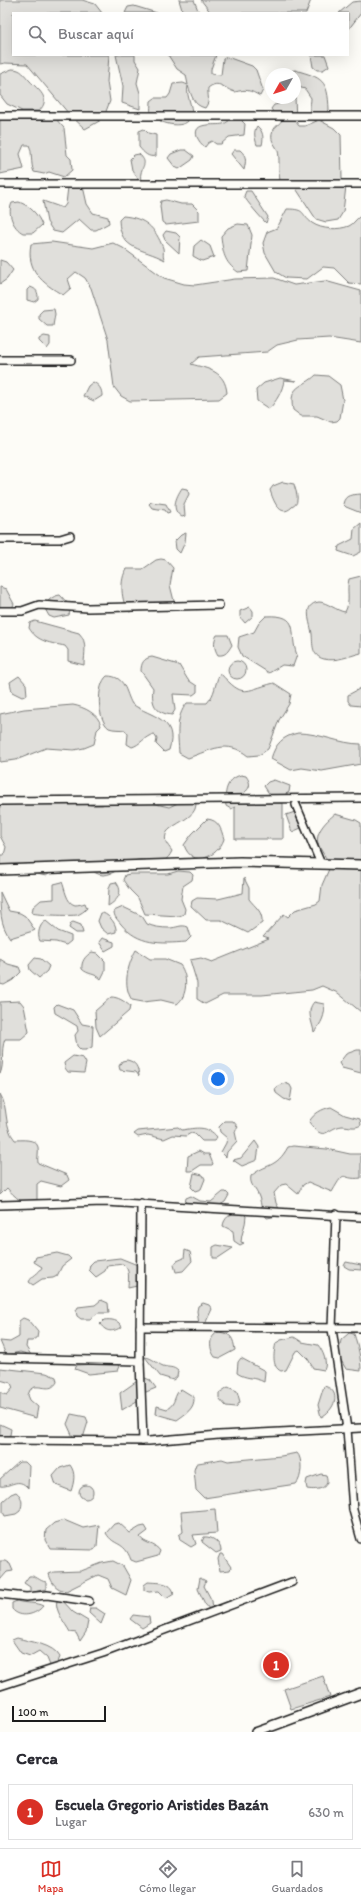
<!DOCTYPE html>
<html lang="es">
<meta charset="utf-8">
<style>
body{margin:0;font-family:Itim,sans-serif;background:#f2f2f3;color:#2b2b33}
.compass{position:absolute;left:265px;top:68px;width:36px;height:36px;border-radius:50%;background:#fff;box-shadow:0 4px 16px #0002;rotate:231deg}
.scale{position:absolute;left:12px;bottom:10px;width:94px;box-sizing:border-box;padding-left:4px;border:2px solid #1c1c1c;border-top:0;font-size:11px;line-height:14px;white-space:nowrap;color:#1c1c1c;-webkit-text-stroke:3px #fdfcf7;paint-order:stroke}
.you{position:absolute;left:218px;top:1079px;width:14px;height:14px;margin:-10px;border:3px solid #fff;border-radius:50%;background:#1a73e8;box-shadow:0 0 0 6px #1a73e833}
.badge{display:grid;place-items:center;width:26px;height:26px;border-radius:50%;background:#d93025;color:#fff;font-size:13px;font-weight:700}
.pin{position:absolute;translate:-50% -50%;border:2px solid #fff;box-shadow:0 1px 4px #0006}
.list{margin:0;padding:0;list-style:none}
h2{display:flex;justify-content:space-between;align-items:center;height:52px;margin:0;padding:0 16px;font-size:17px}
h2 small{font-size:13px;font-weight:400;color:#7c7c81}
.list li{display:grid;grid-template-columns:26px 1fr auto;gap:12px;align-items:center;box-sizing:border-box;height:56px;margin:0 8px 8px;padding:0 8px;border:1px solid #e1e1e2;border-radius:0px}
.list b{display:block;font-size:15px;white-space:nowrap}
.list p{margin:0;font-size:13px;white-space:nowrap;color:#7c7c81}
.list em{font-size:13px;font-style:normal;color:#7c7c81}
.icon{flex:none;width:22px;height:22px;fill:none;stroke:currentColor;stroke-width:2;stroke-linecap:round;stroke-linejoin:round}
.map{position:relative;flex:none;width:361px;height:1732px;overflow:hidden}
.search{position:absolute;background:#fff;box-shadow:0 4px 16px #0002;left:12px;right:12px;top:12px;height:44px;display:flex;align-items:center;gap:10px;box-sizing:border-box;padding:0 14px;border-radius:0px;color:#7c7c81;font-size:15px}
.sheet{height:116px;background:#fff}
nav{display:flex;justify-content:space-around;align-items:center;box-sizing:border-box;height:56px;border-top:1px solid #e1e1e2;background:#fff;font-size:11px;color:#7c7c81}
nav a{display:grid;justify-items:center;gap:2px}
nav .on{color:#d93025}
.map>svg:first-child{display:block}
.green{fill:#e0dfdb;stroke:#7e7e7c}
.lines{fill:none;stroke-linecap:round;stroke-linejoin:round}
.street-casing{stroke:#1c1c1c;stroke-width:10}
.secondary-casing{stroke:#1c1c1c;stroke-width:12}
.street{stroke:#fdfcf7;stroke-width:7}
.secondary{stroke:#fdfcf7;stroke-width:9}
</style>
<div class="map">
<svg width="361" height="1732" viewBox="0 0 361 1732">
<rect width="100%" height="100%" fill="#fdfcf7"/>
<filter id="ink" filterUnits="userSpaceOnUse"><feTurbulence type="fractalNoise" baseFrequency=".025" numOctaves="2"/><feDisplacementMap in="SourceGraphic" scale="8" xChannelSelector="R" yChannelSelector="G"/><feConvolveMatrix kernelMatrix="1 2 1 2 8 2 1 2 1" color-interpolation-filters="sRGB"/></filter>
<g filter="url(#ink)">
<g class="green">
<polygon points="0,0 82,0 95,4 102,13 13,13 13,55 109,55 107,82 110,101 103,119 85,129 69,114 27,64 5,63 0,64"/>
<polygon points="179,0 194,0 199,13 183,13"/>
<polygon points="201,0 311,0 306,13 211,13"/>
<polygon points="361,1 361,13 348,30 348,13 339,13 352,2"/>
<polygon points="134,6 157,13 125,13 128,7"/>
<polygon points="116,55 135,55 135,60 140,68 137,83 140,93 140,109 122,103 123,86"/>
<path d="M168,55h48l-5,14v5l10,1 2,-16 4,-2 25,9 4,4 7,20 -3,6c-10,-6 -14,-7 -25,-4 -11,-3 -16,-13 -27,-4 -1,8 3,12 -3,20 -12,-3 -13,-12 -17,-22 -3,11 8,24 2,33 -7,11 -33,5 -39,-6 -1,-3 0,-8 0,-12l4,-3h12l3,-4 3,-10 10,-1 5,2 -2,-10 -9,-6z"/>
<polygon points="311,55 325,55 329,66 323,70 317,70 313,67"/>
<path d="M12,69c10,0 12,6 18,12 8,9 22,17 9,30h-17l-15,-7 -7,-9v-21z"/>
<path d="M295,70c27,8 33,9 34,40l-4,4 -10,2c-8,-6 -4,-10 -4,-18l-6,-9 -10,-3v-12h-5v-3z"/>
<path d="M295,96l1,26 3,4h6l14,-6 15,8 7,7 1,44 4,7 -3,26 -5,8 -12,2 -10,-3 -21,-32 -15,-7c-2,-10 0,-22 -2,-29 -3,-8 -9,-10 -5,-20 2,-5 7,-7 10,-12l-9,-6 -3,-4 3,-4 10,-2 1,-5h10z"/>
<path d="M53,116l11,12 3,27 4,4 1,11 -8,7 -15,-5 -5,2 -10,-2c-4,-9 -1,-19 -5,-27h-5l-4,9 4,15 -24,5v-53l5,-3z"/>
<path d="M231,119l10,1 4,4 -1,11 -15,2 -8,7h-5l-4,-3 -4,2 -3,4c-4,-3 -6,-6 -8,-10 -5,-16 18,-11 26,-13 3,-1 6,-3 8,-5z"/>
<path d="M257,126c6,5 7,11 5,19h-5c-2,-7 -4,-13 0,-19z"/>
<path d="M144,129l4,4 8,2v21c-8,2 -12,-3 -17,-9v-16z"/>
<polygon points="181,150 186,150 194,156 192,160 179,169 175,167 168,158 171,154"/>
<path d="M234,150h6c7,6 6,11 4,20l-13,-16z"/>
<path d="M139,154c9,9 4,10 2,19 -1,3 0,7 0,10l-9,-13 -2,-11 4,-4z"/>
<polygon points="82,182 87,204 93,213 108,217 109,223 96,230 91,230 79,219 62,233 53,231 47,222 43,201 63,208 66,204 68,187"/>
<path d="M246,191h5l17,26 -2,6c-4,-4 -20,-22 -22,-27z"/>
<polygon points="166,200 181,204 192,204 199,211 199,221 166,225 162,222 160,206 161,201"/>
<path d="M19,202c11,4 19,12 23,23l-9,8h-10c-10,-5 -16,-20 -11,-30z"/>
<path d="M287,209c20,0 13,5 25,14 10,7 27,7 37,3 5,-2 7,-8 12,-10v68l-12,-1 -15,-15 -11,-1 -16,12 -21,-1 -10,-6 -11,-19 -2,-10 4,-11 10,-4z"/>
<path d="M123,216c22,2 32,11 40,32 1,5 -1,8 2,12 -22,-12 -45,-9 -46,-40z"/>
<path d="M238,224l10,1 4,10 -4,36 -10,1c-14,-10 -15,-19 -17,-36l7,-8z"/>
<polygon points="166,231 176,233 180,237 179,253 165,240 163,235"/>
<polygon points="201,240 210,246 214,257 202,261 193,256 194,246"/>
<path d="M52,242l41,6 20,-5 10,5 41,30 20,6 11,1 40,-6 39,-1 20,7 31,-4 36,10v52l-32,-5 -31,2 -21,5 -10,7 -68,5 -8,7c18,5 34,7 36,29l-8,6 -89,2 -9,-5 -7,-9 -6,-47 -17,-52 -6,-10 -9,-6 -8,7 3,9 -8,7c-21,-12 -37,-25 -32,-51z"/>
<polygon points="0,260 6,262 13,270 7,279 0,284"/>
<path d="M30,287c7,2 8,5 8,12l-4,3 -7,-2v-10z"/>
<polygon points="54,309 55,314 53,326 47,326 39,319 39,314 43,310"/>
<polygon points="44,336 50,337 50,345 47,349 39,341 39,339"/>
<path d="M316,375l12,1 12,9 3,15 -3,18 -3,3 -6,1 -14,-6h-16l-8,-6c-5,-26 10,-22 23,-35z"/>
<path d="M280,378l16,3 -12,-1c-1,10 -8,22 -15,29l-12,-8 -1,-11 8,-7z"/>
<path d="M93,382c6,3 9,7 9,14l-8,5 -11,-5 5,-10z"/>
<path d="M283,482l11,2c1,5 4,11 3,16 0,4 -2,5 -5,7 -12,12 -19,-7 -22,-17l3,-4z"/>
<path d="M182,488l5,1 2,5 -5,10 1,12 -3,1c-12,-7 -6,-20 0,-29z"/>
<path d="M361,494v19l-15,-6 -3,-3c2,-10 9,-9 18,-10z"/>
<polygon points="151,502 166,504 170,512 167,513 165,510 152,508 149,504"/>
<polygon points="361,523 361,552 353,556 338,551 339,546 353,539 354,529"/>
<polygon points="186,533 185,542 180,553 176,549 175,541 181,535"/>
<path d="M161,559l5,1 7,8 -3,17 4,16 -3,5 -42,6c-8,-9 -10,-34 -2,-43h16l13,-9z"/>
<path d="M361,576v77c-12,3 -25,9 -37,6 -13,-3 -11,-15 -12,-25 -1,-10 -11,-30 7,-32 8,0 18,9 26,10 6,-11 1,-21 4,-33z"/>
<polygon points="0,587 6,589 14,604 12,608 0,614"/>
<path d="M60,595l11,12 -2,8 -15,3 -5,-2 -5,-9c3,-6 8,-11 16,-12z"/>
<polygon points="250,607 253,611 253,616 245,623 240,617 240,611"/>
<path d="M266,616c37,-2 22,17 31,39l-4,11 -11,-1 -13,8 -27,-17 -4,-9 1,-10 15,-5 5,-9z"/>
<path d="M35,621l44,12c9,9 5,21 5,32l-16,-4v-11l-3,-4c-14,-3 -28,-4 -36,-18l1,-5z"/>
<path d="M217,635h11l4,10c-4,6 -6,11 -14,10 -4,-6 -5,-14 -1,-20z"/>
<path d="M152,657l27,8 9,15 9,6v6l-4,3 -20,-1 2,16 -3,5c-17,-2 -21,-11 -19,-27l-12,-17c0,-8 3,-13 11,-14z"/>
<circle cx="237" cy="670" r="9"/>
<path d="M220,673c24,26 23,18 54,10l17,11 -2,10 -10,16 -11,29 -9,6 -11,1c-21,-17 -37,-6 -60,2l-9,-5c-1,-17 -4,-36 8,-50h20c9,-10 7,-18 13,-30z"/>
<polygon points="19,676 26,684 27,695 22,697 12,692 10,682"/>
<path d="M107,676c19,0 18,16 25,28 19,13 47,14 37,46l-5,2 -8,-8 1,-5 -3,-5c-9,2 -14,11 -22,13l-5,-3 1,-10 -3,-4c-5,-1 -11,0 -16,-2 -12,-8 -13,-43 -2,-52z"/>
<polygon points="361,688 361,706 351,705 348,701 348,695"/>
<path d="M73,705c11,2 26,9 28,21l-4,4 -3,14 -10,4 -10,2 -28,-2 -30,12 -16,2v-48l24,-5z"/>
<path d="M298,733c22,0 42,11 63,11v20l-39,7 -20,-3 -11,2 -20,-11c4,-15 12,-23 27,-26z"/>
<path d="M241,775l5,1c11,15 -7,16 -10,27h47v36h-48v-32l-4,2 -5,-3c-2,-13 0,-27 15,-31z"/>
<path d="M274,780l16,6 -1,6c-5,4 -12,5 -19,3l-6,-9 4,-4z"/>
<path d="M195,799c6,18 -19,22 -28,33 -4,9 0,12 5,19 -9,20 -22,4 -38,10 -11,3 -19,14 -31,14 -5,0 -10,-4 -15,-5 -8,-3 -19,-3 -28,-4l-14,10 -27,-6 -19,-1v-14h4l2,-8 -6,-11v-34l66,-2 25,5h11l17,-5 23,1 27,6 16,-7z"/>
<polygon points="295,812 301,828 292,832 286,815"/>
<path d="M335,814l21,6 5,3v189l-23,-19 -16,-7 -10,4 -50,5h-39l-18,9 -8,-5v-16l-7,-23 11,-2 11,4 57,-23 -6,-2 21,-23 4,3 7,-7 21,-6 4,-3 2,-16 7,-16c0,-10 -6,-14 -10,-23 -6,-12 7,-25 16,-32z"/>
<path d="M207,819c12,1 14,10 17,20 -6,18 -32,30 -40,6l8,-11z"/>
<polygon points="178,871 190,872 193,875 192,880 183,886 181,899 185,909 184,914 179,916 145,914 138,898 130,890 123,880 125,875 130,874 168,874"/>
<path d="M244,878l5,10v11c6,8 14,12 13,24l-14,10 -27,-13h-15l-15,-14 1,-5 5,-3 21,1 25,-6z"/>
<path d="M62,882c3,6 4,21 13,23 3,0 7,-1 10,-2l2,5c-2,3 -7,6 -10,7 -6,1 -40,0 -45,-2l1,-6 8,-7 13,-1v-15z"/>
<path d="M116,882c8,10 2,18 -8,24l1,-18 2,-5z"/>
<path d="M0,892l9,19 11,2 5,3 10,14 -2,1 -23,7c-10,-13 -10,-29 -10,-46z"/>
<path d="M123,907l19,9 5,8c6,3 15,4 22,4 8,0 12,-4 19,-1l3,10 -5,5c-25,2 -48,3 -65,-18 -4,-5 -7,-7 -7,-13z"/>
<path d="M101,913h2c7,3 14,11 13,19l-8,2 -7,-6 -3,-7z"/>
<path d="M46,921l12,10 13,5v5l-5,4 -10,-3 -16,-1c-3,-6 -1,-17 6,-20z"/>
<polygon points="73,922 81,925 83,933 76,933 69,928 71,923"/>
<polygon points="102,938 114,942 114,946 105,951 99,942"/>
<path d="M136,950l14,9h15l15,6c8,10 8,31 -3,39l-16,-4 -18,2 -11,-2c-10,-15 -4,-36 4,-50z"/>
<path d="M92,952l5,1 8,8v10l-4,8c-6,-6 -13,-4 -19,-10 -1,-7 3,-13 10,-17z"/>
<polygon points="35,958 41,959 49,966 47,971 39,978 30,970 29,965"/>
<polygon points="0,959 8,964 19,967 21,972 13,980 4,985 0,984"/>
<path d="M111,997c7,0 13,4 19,9l-1,5 -29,25 -4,-9 -1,-16z"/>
<path d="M20,1001l4,5 5,26 -8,7h-16c-5,13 0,24 -5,35v-72z"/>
<path d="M314,1002l10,2c2,11 -3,20 -10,28 -2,-11 -8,-21 0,-30z"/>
<polygon points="57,1004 73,1010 82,1024 93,1026 92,1047 86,1050 81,1050 77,1046 75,1035 78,1031 77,1026 55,1013 54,1007"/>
<polygon points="357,1050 361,1050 361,1073 342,1068 339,1063 346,1054"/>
<polygon points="73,1056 83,1058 86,1063 84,1073 68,1072 65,1068 64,1063"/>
<path d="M127,1060c9,2 11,7 12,16l-3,-4 -16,-2 -1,-4 3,-5z"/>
<polygon points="285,1083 290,1085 292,1089 290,1101 284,1099 276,1093 275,1088"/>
<path d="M0,1094c9,14 3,32 15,46 6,0 21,-2 23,7 1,5 -1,11 0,16l29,12 2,5 -8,6 -20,-5 -4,3v21c-12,2 -23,-9 -30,-17l-7,7z"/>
<path d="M331,1107l14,8 15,4 1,6c-6,4 -12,1 -19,1 -16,2 -17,18 -33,-4 5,-9 13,-13 22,-15z"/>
<polygon points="225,1121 233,1121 238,1127 235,1132 237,1141 227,1152 226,1157 221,1152 226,1143 227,1138 220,1132 219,1127"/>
<path d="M178,1127l4,3c13,-2 26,-5 35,7l-3,4h-12l-7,-7 -4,-1 -5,3 -13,-1 -9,4 -16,-4 -10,2 -4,-3 4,-3z"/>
<polygon points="255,1141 259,1147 257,1160 242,1166 233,1160 241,1158"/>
<path d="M293,1146l34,3 23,5h11v24c-21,3 -14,-12 -29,14l-24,-10 -5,3 -5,9 -12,-10 -5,1 -7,8 2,10 5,9 -3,4 -11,2c-7,-7 -5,-13 -8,-21 -3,-9 -10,-12 -8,-21 15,-13 25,-7 37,-29z"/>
<polygon points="199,1151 204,1154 209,1154 213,1164 212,1165 201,1165 192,1171 187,1171 188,1156"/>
<polygon points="194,1173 203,1175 205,1179 201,1189 195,1191 191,1187"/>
<polygon points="223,1192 226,1192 229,1195 225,1202 206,1213 201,1211 191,1211 185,1203 186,1198 191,1196 200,1201 211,1202"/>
<path d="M237,1212h5l4,4c0,9 -5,18 -5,26l3,1 -4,2 -6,-4 -1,-10 -10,-5c1,-8 7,-12 14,-14z"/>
<polygon points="217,1245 233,1248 218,1258 213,1258 213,1247"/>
<polygon points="185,1250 190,1252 192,1261 183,1271 176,1272 174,1265 177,1261 184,1258"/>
<path d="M57,1253l11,3 3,3 -9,7 -5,10 -4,2 -11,1 -9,6 -4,-3c3,-7 10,-8 13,-15l-8,-5 2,-5z"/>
<path d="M120,1258l20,8v16l-3,4 -9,2c0,-9 3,-18 -5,-24l-16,2 -2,5 -9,6 -7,-7 1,-5 4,-4z"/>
<polygon points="346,1262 361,1265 361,1270 349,1269 344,1266"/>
<polygon points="101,1300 108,1303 109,1313 98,1313 90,1319 81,1319 77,1316 76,1311 78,1307 95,1305"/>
<polygon points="203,1303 209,1305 212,1309 205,1324 199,1324 197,1311 198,1306"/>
<polygon points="23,1318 28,1320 38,1332 37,1338 32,1341 27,1341 26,1347 31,1355 20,1352 6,1355 0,1341 10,1342 19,1337 19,1321"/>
<path d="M104,1320c7,-1 15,0 18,7 -10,5 -15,6 -22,-3z"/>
<path d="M219,1332c13,2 14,6 16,18l-15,8 -5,-1c-6,-8 -7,-21 4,-25z"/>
<path d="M349,1333l5,1c4,12 7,24 7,37l-15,-2 -8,-14 3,-15z"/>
<path d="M294,1337l8,5 16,3c5,6 10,18 6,25l-11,-2 -5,-9 -9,-9 -4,2 -9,18 -5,1c-10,-4 -7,-20 -5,-28l5,-3z"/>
<path d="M145,1357c8,1 11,6 18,9 6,2 10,0 15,5l-1,6 -4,3 -13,-4z"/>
<path d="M241,1358l24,13 -1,11c-9,-5 -19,-3 -27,-9l1,-11z"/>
<polygon points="116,1363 120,1366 118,1371 89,1374 75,1369 77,1365"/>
<path d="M0,1368l46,5 10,4 1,5c-6,10 -13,4 -22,5l-5,3 -2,5 2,5 8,7 -2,11 -36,-10v-16l7,3 6,-7 -2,-5 -11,-3z"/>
<polygon points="145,1378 150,1380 156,1388 146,1392 140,1399 122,1410 120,1393 140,1379"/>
<path d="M324,1386c19,5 10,25 -3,31l-3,-12z"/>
<polygon points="228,1387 237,1391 240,1402 236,1407 226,1406 219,1398 219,1393"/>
<path d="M181,1389l13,8c1,12 -9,17 -17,23l-21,-6 1,-8 10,3c10,-6 6,-14 14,-20z"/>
<polygon points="71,1414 86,1417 88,1422 83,1438 73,1437 67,1424"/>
<polygon points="0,1424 11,1429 10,1435 0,1439"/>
<path d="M297,1453c6,5 5,26 -1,31l-92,14 -8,-8 -2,-20 2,-6 2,-1 24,-4 6,2 53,-5z"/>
<path d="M19,1462h6l4,4 -1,22c-10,-12 -18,0 -28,-2v-7z"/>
<path d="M70,1465c6,8 4,17 1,26l-15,-6 -3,-9 7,-8z"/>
<path d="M321,1474l5,1c5,13 -8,16 -19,14l-1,-5 1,-5z"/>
<circle cx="86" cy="1492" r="7"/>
<path d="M16,1492c7,5 7,12 4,19l-4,3 -11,2 -2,-4v-11l8,-7z"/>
<polygon points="215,1509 217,1533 193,1535 196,1544 191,1547 180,1540 179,1535 183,1532 181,1512"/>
<polygon points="64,1520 83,1528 99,1525 97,1546 94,1550 50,1549 45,1540 46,1530 54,1523"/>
<path d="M119,1523l11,10 10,-6 5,-1 3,5 -8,6c4,7 15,6 20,14l-2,5 -22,6 -5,-2c-7,-20 -17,-13 -25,-27l8,-9z"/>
<path d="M204,1537c8,-1 17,6 17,14l-5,2 -14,-11z"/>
<polygon points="220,1554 222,1554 231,1567 230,1570 220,1571 218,1559"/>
<polygon points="0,1561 5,1561 10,1564 13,1571 7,1572 0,1580"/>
<path d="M113,1561l10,5 8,14 -5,15 -14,-7 -4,-9 -10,-4 -32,16c-10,-2 -14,-7 -17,-17l5,-2 27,-1 21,-8z"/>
<path d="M29,1576c7,-1 10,5 17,6v7l-16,4v-6l-6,-4z"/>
<polygon points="200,1578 206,1581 204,1586 212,1601 213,1609 211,1611 205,1604 198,1589"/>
<path d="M148,1582c10,1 23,-1 26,11l-8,5 -7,-7 -10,1 -5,-2v-5z"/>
<path d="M57,1600h5l11,12 15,9 -2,11 -6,9 -4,-8 -6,-1c-5,-9 -16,-22 -13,-32z"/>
<path d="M17,1601c9,3 19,1 26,5 -7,9 -23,13 -31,3v-6z"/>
<polygon points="90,1608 96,1608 105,1614 101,1624 89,1613"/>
<polygon points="133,1615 149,1617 150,1623 142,1628 130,1619"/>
<path d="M17,1638c14,4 36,6 43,19l-4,10 -5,1 -4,-10 -8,-7 -9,5 -9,-3 -9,-13z"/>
<polygon points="323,1676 330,1697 291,1709 284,1689"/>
</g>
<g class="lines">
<defs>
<g id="street">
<polyline points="0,116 361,116"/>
<polyline points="0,184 361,184"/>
<polyline points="0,360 71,360"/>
<polyline points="0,539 60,539 70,536"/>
<polyline points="0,611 22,611 39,605 88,608 219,605"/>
<polyline points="0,801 361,798"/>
<polyline points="296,805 321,864"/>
<polyline points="141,1203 140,1361 143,1441"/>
<polyline points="0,1205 105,1202 361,1217"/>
<polyline points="336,1214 332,1329 347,1429 353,1510 361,1539"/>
<polyline points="140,1327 361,1328"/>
<polyline points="0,1358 140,1361"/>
<polyline points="0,1440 149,1441 219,1435 361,1428"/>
<polyline points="0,1594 26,1597 47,1595 89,1601"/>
<polyline points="0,1686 103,1653 292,1582"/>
<polyline points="255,1732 272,1726"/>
</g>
<g id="secondary">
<polyline points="0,870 240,862 361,865"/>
<polyline points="272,1726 361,1693"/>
</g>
</defs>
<use href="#street" class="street-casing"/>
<use href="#secondary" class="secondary-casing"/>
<use href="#street" class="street"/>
<use href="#secondary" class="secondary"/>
</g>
</g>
</svg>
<svg class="compass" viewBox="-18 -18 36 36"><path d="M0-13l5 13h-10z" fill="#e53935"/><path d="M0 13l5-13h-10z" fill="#7c7c81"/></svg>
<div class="scale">100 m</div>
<div class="you"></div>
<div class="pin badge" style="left:276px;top:1665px">1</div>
<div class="search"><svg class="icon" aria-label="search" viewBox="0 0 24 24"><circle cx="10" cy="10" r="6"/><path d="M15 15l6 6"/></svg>Buscar aquí</div>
</div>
<section class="sheet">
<h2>Cerca<small></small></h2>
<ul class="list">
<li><span class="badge">1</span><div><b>Escuela Gregorio Aristides Bazán</b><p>Lugar</p></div><em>630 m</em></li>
</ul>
</section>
<nav>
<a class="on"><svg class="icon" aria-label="map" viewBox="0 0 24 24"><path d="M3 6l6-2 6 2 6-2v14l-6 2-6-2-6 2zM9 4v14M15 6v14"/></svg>Mapa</a>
<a><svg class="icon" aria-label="directions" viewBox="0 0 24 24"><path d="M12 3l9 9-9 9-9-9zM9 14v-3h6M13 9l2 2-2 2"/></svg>Cómo llegar</a>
<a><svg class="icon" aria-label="saved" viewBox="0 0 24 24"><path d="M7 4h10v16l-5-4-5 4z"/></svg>Guardados</a>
</nav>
